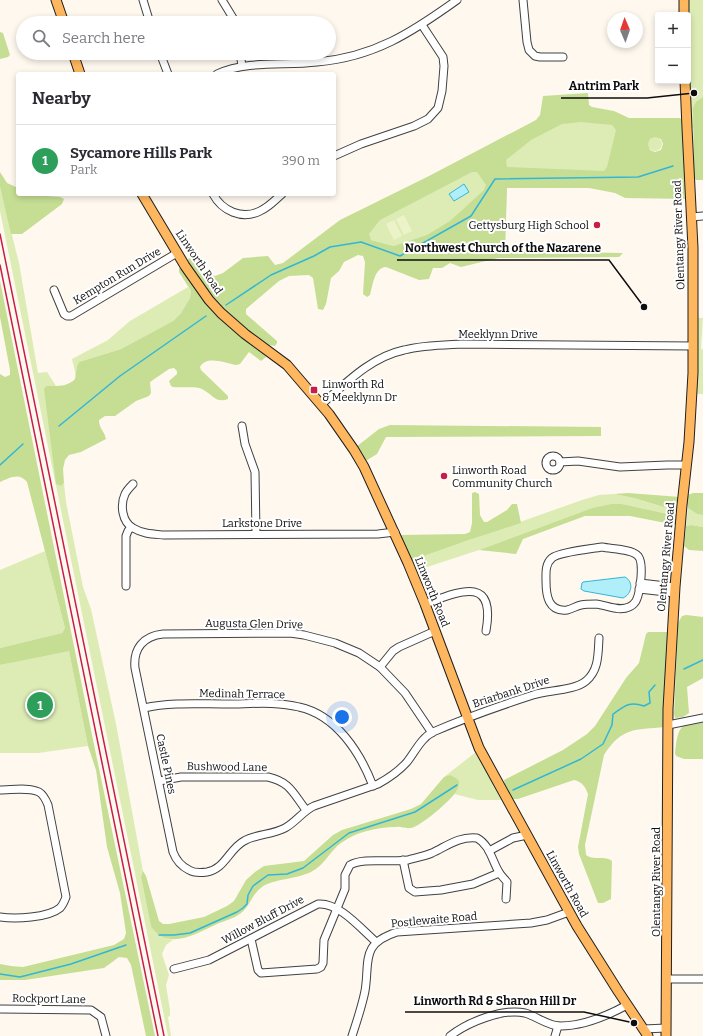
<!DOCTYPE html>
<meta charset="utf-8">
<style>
body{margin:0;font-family:Bitter,serif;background:#f7f7f7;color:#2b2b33}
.controls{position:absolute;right:12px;top:12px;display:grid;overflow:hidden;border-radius:4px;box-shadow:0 2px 6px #0003}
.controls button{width:36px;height:36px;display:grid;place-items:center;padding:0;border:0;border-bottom:1px solid #e1e1e2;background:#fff;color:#2b2b33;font:20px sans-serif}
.compass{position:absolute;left:607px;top:12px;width:36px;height:36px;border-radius:50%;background:#fff;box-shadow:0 2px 6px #0003;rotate:358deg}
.you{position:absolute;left:342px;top:717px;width:14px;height:14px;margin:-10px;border:3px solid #fff;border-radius:50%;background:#1a73e8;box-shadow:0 0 0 6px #1a73e833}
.badge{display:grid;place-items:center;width:26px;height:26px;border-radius:50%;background:#b45309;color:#fff;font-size:13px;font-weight:700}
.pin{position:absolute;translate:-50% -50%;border:2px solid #fff;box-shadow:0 1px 4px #0006}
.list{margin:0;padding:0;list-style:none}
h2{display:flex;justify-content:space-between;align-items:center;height:52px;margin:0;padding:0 16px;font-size:17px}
h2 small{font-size:13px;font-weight:400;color:#7c7c81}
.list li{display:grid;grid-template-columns:26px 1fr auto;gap:12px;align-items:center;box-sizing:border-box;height:72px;padding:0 16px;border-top:1px solid #e1e1e2}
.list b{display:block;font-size:15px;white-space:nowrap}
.list p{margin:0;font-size:13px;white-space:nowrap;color:#7c7c81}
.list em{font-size:13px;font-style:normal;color:#7c7c81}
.icon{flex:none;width:22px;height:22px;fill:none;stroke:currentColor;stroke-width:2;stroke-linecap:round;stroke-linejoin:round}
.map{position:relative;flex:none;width:703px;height:1036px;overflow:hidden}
.search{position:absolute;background:#fff;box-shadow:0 2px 6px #0003;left:16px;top:16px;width:320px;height:44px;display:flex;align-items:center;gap:10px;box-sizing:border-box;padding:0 14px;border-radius:22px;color:#7c7c81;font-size:15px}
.panel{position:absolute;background:#fff;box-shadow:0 2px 6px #0003;left:16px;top:72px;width:320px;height:124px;border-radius:4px}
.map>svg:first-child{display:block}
.green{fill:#ddecb5}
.forest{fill:#c5de94;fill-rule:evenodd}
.pitch{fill:#edf3c8}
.water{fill:#b0eefa;stroke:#32b6d6}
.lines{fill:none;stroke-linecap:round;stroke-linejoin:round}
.stream{stroke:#32b6d6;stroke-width:1.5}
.minor-casing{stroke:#414141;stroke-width:9}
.major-casing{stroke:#1f1f1f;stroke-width:11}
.minor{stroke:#fff;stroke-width:7}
.major{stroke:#ffb75f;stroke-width:9}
.rail{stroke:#c71d48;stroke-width:1.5}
.poi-dot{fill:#c71d48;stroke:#fff;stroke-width:1.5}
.labels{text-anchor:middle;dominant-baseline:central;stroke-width:4;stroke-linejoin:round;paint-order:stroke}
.poi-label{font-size:11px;fill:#0e0e0e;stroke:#fff;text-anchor:start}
.street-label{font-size:11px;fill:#0e0e0e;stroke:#fff}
.leader{fill:none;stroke:#0e0e0e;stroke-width:1.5}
.callout-dot{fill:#0e0e0e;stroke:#fff;stroke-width:1.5}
.callout-label{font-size:12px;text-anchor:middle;font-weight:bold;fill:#0e0e0e;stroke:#fff;stroke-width:4;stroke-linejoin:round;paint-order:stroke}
</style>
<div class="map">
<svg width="703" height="1036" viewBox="0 0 703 1036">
<rect width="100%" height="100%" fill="#fff8ef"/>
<g class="green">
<polygon points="684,0 703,0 703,180 696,180 695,128 687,128 688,15"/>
<polygon points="545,118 622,123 625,177 507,177 505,251 394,246 371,240 351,230"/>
<circle cx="655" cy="144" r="7"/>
<path d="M0,187l19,76 19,110 9,-1 9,14h-10l15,100 3,-3 2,19 17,85 8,22 25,115 27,147 -2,6 10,50c6,8 13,11 22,13l-7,5 -4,9 7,21 -3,10 4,25v6l-2,1 3,19h-3l-15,-74 -153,-751z"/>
<polygon points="188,287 191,291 190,298 181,313 173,321 121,349 79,362 77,366 76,376 72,359 108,340 130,321"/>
<polygon points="697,318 703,318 701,348 703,350 703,394 695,394"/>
<polygon points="614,494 634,498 677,511 677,516 622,504 592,508 479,550 415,571 410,561 582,500 599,495"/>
<polygon points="688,508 697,514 703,515 703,527 691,525 686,526"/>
<polygon points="45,551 65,628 62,633 0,648 0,570"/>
<polygon points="69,650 88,746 38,753 0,753 0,665"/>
<polygon points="476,752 501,800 478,800 454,794 457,790 450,775 444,777"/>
</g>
<g class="forest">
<polygon points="0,32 3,33 10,55 8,57 0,59"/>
<path d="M588,93l1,12 3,2 22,4 15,7h51l3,3 5,78 -63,-1 -10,-5 -26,-5h-82l-2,63 118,2 -4,4 -121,1 -37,9 -11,-4 -8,5h-9l-4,11 -10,1 -33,-13c-12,1 -13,18 -16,28l-3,2 -4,-3 2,-32 -2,-6 -5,-1 -14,7 -5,9 -8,7 -5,26 -3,6 -5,-1 -5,-31 -4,-3 -20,1 -10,5 -33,28v5l31,27v2l-2,3 -6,-1 -38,-27 -15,-15 -30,-42 5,-4 15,16 9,3 8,-3 20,-15 25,-2 7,9 8,-2 57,-43 89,-44 107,-56 4,-5 3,-19zM581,122l31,3 4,5 -9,37 -3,4 -97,-4 -1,-7 25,-20 31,-16zM655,137l6,2 2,5 -2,6 -6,2 -5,-2 -2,-6 2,-5zM472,172h5l9,13 -2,5 -34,31 -23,14 -33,11 -23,-6 -2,-6 11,-14z"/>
<polygon points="703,97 703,180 696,180 694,177 693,108 696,102"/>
<polygon points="0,172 7,183 18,188 18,194 60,197 64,199 62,204 22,234 11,234 0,187"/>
<path d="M179,268l4,1 81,83 2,5 -5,4 -12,-9 -9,12 -4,1c-11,-2 -30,-10 -36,2l1,3 27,26v3c-12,5 -16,-5 -26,-10 -6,-3 -21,-1 -29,-2l-2,-1 -2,-5 8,-7v-3l-3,-3 -5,1 -19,13 1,11 -2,3 -13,5 -21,15h-10l-6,4c0,9 5,10 7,19l-25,13 -12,3 -4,5 -2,9 1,14 -3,3 -5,-2 -12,-95 2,-3c12,0 21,1 29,-7l2,-13 2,-4 42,-13 52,-28 8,-8 9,-15 1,-7 -12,-19z"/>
<path d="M0,281l92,454 63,301h-9l-15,-71 -4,-7 -8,-1 -15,11 -79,12h-25v-16l11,2 12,1 91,-22 10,-6 2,-6 -6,-40 -13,-46 -11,-77 -8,-24 -19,-95 -69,14v-17l62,-15 3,-5 -38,-146c-8,-10 -17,-4 -27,0v-108l5,3 5,-2v-5l-10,-53z"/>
<polygon points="390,425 601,427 601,436 386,437 377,454 364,462 356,447 379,429"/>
<polygon points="475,492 479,494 480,515 484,522 487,522 507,510 512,504 517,504 521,523 469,540 410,561 399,535 465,534 470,532 472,523 472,493"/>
<polygon points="628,493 680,497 677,511 634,498 614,494"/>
<polygon points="693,493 703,493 703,515 697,514 688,508 687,503 688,495"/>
<polygon points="612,504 622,504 677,516 676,525 630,516 585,516 523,539 516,554 479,550 592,508"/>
<polygon points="691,525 703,527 703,551 689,550 684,546 686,526"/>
<polygon points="686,615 703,617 703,678 687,687 689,713 683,717 675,718 674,714 678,623 682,616"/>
<path d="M648,632h21l-4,95c-31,3 -43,0 -61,28l-19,90 1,10c8,6 19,0 26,6l-1,38 -8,4h-5l-19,-49 -1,-7 10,-53c-3,-8 -6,-12 -14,-14l-56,19h-6l-7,-14 -1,-5 59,-30 24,-16 8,-8 31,-48 13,-15 7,-29z"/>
<path d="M703,718v41h-19l-8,-3 -1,-3c3,-24 3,-29 28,-35z"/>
<path d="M450,775l6,3 3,3c0,3 -1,7 -2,9 -4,9 -33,33 -43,37 -7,3 -12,-1 -18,0 -19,0 -40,5 -55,16 -11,8 -17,23 -30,29 -14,7 -38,7 -49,15 -10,7 -12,19 -21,26 -6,5 -17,8 -24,11 -22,10 -48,27 -66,3l-10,-50 2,-6 3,5 13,45 4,3h6l35,-7 23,-11 7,-5 12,-21 9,-8 9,-6 40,-5 29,-26 9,-5 69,-21 10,-5 23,-27z"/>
</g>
<g class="pitch">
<polygon points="404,215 412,231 404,235 396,219"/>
<polygon points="394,220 402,236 394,240 386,224"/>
</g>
<g class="water">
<polygon points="464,184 469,192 454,201 449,194"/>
<path d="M625,577c9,5 7,17 -2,21l-39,-7 -3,-2 1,-6 1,-1z"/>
</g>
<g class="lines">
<g class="stream">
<polyline points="226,305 271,275 314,256 330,247 361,242 400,256 471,216 495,179 638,177 673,166"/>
<polyline points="59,426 120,376 206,316"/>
<polyline points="0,465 23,444"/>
<polyline points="684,669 703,660"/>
<path d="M513,790l68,-31 22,-15 9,-19 1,-11c12,-8 16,-13 31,-8l6,-3 -1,-11 6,-7"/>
<polyline points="159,935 174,935 190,933 237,912 243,908 247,904 248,895 253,886 268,875 287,874 303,868 349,833 415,812 457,785"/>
<polyline points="0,974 20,977 71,964 126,945"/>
</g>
<defs>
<g id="minor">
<polyline points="143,0 150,23"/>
<polyline points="222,0 233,18 234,23"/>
<polyline points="523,0 527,42 529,50 535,56 540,57 563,57"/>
<polyline points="160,53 168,74"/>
<polyline points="240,53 242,66"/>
<path d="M217,74c32,-14 66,-8 100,-12 57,-5 94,-29 140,-62"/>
<polyline points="334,156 361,144 414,126 428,119 438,108 442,91 444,66 443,57 422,25"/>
<path d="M213,194c9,17 29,26 47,17 9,-4 15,-11 22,-17"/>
<polyline points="691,217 703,216"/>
<polyline points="54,290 64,314 67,316 71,316 177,253"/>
<path d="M322,404c24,-21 49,-47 82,-54 19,-5 38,-5 58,-6l231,2"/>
<polyline points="242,426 245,444 255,472 256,534"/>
<circle cx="553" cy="463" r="7"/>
<polyline points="560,462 578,461 620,467 667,465 686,465"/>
<path d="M133,484c-3,3 -6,6 -8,10 -5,11 -3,28 8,34 10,6 20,6 31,7l214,-1 17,-2"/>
<path d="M602,547c9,2 29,2 35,8 8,6 3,38 -1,46 -2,3 -4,5 -7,6 -10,5 -23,-2 -33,-3 -5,0 -10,0 -15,1 -5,1 -9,4 -14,5 -19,2 -21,-15 -21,-29 0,-8 -1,-17 6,-23 7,-6 39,-9 50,-11z"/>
<polyline points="640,583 675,587"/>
<polyline points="126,586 126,536 128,531 131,527"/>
<polyline points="639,589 675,593"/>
<path d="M425,604c35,-13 71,-29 61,27"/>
<polyline points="380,667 393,651 399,647 435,631"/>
<path d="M144,708c27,-6 54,-4 82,-4 24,0 49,-3 73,3 37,8 61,45 74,79"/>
<polyline points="668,725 703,718"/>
<path d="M432,733l-27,-40 -25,-26 -21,-14 -24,-10 -31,-8 -14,-2 -127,1c-20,2 -30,15 -28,34l38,184c3,8 8,14 16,18 5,3 11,3 18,2 18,-3 22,-23 37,-31 12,-7 28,-6 41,-13 11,-6 18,-17 29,-22l64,-22c11,-6 21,-13 29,-22 8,-10 14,-24 26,-30 32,-14 66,-26 100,-37 15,-5 41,-4 53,-14 13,-11 12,-27 13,-43"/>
<path d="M159,781l22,-4h87c22,5 25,16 38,33"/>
<path d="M0,790c12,0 28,-3 39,2 5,3 7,8 9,13l18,92c-2,5 -3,8 -6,11 -12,10 -45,11 -60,9"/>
<polyline points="489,851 513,838 527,835"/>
<polyline points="403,860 409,888 415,892 441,890 473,884 499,873"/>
<path d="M251,939l7,31 3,3 56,-4 4,-2 2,-4 1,-23 21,-51v-14l5,-10c13,-8 42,-2 58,-5 7,-2 17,-4 24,-7 15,-7 27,-17 45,-15 13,7 15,23 22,34 2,4 6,7 8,10l-1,17"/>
<path d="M174,969l35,-9 109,-56c21,-2 43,25 58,38"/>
<polyline points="667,979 703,979"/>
<polyline points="0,1009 91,1010 101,1017 106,1036"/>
<polyline points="644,1029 666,1028"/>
<path d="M352,1036c5,-15 10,-30 13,-45 5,-30 -5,-47 32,-59l134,-9 16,-3 22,-8"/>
<path d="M450,1036c18,-14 53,-28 75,-23 11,3 23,13 35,13 23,0 47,-10 67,-21"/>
<polyline points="555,1036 558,1026"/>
</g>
<g id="major">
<polyline points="56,0 64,23"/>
<polyline points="684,0 684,15"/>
<polyline points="73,53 80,74"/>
<polyline points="142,194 185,266 209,300 221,313 245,334 287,365 329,414 354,450 364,467 408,563 425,604 479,748 577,926 618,991 648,1036"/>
<polyline points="666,1036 668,709 675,587 682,505 689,442 693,373 693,248 687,128 685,81"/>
</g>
</defs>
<use href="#minor" class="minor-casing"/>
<use href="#major" class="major-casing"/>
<use href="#minor" class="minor"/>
<use href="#major" class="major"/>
<g class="rail">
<polyline points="0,234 164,1036"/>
<polyline points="0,265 158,1036"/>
</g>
</g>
<g class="poi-dot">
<circle cx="597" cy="225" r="4"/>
<rect x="310" y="386" width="8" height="8" rx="2"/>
<circle cx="444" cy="476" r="4"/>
</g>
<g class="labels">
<g class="poi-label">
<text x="589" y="225" text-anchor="end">Gettysburg High School</text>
<text x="322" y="384">Linworth Rd<tspan x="322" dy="13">&amp; Meeklynn Dr</tspan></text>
<text x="452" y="470">Linworth Road<tspan x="452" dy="13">Community Church</tspan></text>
</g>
<g class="street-label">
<text transform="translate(679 235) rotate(-92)">Olentangy River Road</text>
<text transform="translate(199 262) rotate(56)">Linworth Road</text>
<text transform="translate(117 276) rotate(-31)">Kempton Run Drive</text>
<text x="498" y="334">Meeklynn Drive</text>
<text x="262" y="523">Larkstone Drive</text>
<text transform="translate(666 557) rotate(-85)">Olentangy River Road</text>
<text transform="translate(432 592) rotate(68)">Linworth Road</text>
<text transform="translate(254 624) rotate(1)">Augusta Glen Drive</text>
<text transform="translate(511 692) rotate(-18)">Briarbank Drive</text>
<text transform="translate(242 694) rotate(1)">Medinah Terrace</text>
<text transform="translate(166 764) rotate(78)">Castle Pines</text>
<text transform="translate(227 767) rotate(1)">Bushwood Lane</text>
<text transform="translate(656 882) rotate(-90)">Olentangy River Road</text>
<text transform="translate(567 884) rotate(61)">Linworth Road</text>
<text transform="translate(263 920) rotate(-28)">Willow Bluff Drive</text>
<text transform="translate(434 920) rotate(-5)">Postlewaite Road</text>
<text transform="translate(49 999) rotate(1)">Rockport Lane</text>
</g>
</g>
<path class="leader" d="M694 93L647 98H561M644 307L609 260H397M634 1023L584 1012H405"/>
<g class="callout-dot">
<circle cx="694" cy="93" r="4"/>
<circle cx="644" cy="307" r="4"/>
<circle cx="634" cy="1023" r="4"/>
</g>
<g class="callout-label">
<text x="604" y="90">Antrim Park</text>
<text x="503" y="252">Northwest Church of the Nazarene</text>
<text x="495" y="1005">Linworth Rd &amp; Sharon Hill Dr</text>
</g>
</svg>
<div class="controls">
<button>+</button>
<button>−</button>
</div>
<svg class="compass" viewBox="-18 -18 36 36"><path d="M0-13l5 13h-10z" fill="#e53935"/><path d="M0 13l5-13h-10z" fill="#7c7c81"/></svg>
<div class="you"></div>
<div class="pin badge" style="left:40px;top:705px;background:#2e9e5b">1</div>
<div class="search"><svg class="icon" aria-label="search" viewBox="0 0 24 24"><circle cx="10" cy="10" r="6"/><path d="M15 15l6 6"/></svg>Search here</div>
<section class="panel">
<h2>Nearby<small></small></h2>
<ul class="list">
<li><span class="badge" style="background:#2e9e5b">1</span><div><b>Sycamore Hills Park</b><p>Park</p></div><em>390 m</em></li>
</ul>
</section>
</div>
